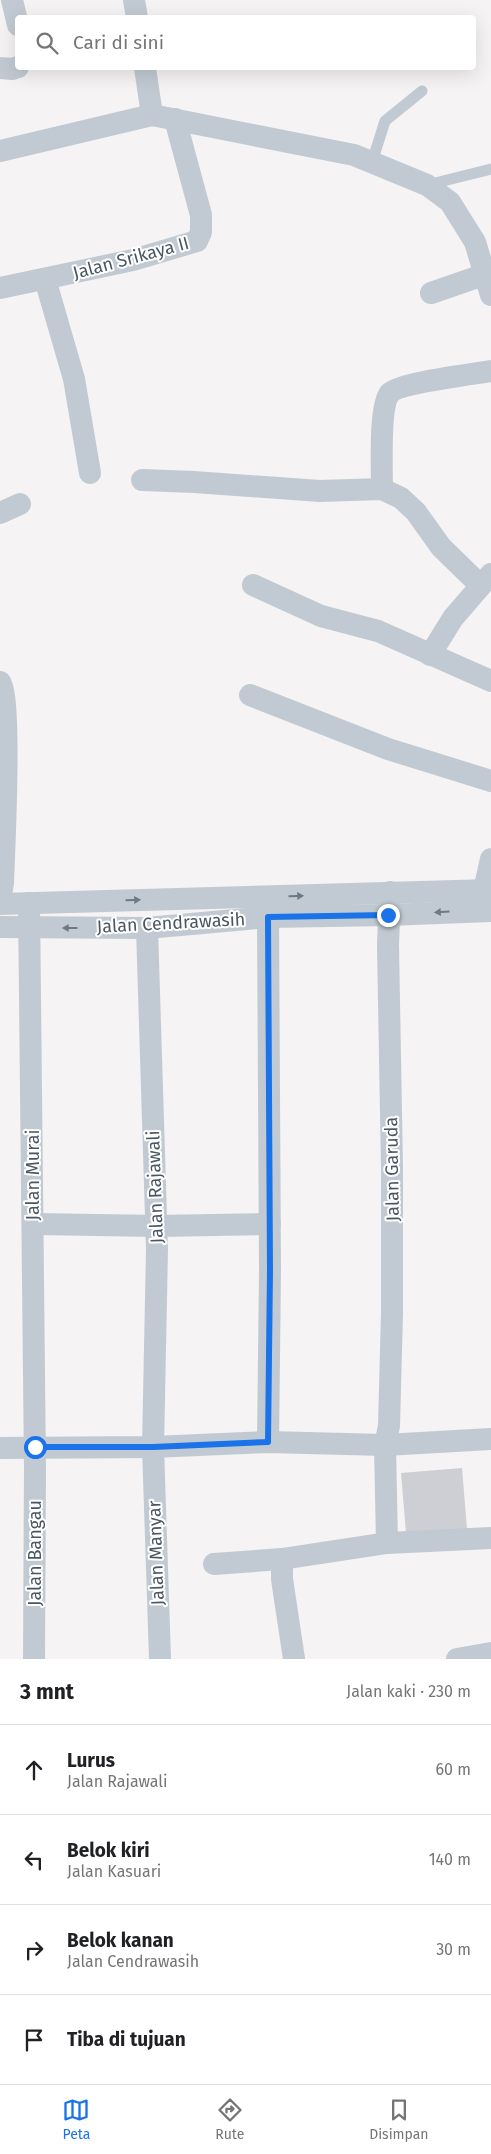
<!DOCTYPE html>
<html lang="id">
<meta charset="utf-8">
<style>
body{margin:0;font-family:"Fira Sans",sans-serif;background:#f2f2f2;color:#202124}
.stop{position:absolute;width:15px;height:15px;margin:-11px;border:4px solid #1a73e8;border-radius:50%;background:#fff}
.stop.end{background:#1a73e8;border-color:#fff;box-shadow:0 1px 5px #0008}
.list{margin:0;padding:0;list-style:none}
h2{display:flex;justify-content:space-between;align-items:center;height:65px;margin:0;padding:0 20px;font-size:21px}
h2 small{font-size:16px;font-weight:400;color:#757577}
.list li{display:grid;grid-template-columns:32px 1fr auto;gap:15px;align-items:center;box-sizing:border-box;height:90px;padding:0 20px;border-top:1px solid #e0e0e0}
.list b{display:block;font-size:19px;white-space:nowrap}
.list p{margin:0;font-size:16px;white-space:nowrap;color:#757577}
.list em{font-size:16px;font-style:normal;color:#757577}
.icon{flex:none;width:28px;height:28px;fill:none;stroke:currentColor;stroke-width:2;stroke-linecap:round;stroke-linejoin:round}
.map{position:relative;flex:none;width:491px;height:1659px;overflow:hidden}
.search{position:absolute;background:#fff;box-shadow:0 5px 20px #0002;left:15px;right:15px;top:15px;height:55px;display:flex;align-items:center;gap:12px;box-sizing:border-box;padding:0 18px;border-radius:5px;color:#757577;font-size:19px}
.sheet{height:425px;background:#fff}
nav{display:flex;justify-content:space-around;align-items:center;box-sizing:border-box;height:70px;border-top:1px solid #e0e0e0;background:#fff;font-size:14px;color:#757577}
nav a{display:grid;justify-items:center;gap:2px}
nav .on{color:#1a73e8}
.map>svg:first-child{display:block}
.building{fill:#cdcfd5}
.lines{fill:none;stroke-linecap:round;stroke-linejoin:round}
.lane{stroke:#c1cad2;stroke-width:11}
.street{stroke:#c1cad2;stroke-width:22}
.oneway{fill:#6e7983}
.route{stroke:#1a73e8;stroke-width:6}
.labels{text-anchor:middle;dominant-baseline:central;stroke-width:4;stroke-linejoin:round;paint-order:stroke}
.street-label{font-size:18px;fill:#4a5661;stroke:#fff}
</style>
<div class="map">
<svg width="491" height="1659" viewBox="0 0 491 1659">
<rect width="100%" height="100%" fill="#f5f3f3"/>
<polygon class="building" points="462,1468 467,1529 406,1533 401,1473"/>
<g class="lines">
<g class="lane">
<polyline points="372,162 385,121 422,91"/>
<polyline points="427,185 491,169"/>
</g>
<g class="street">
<polyline points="12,0 18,25"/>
<polyline points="134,0 137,18"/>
<polyline points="0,68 12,69 18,67"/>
<polyline points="145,68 152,115"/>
<polyline points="0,151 152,115 354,155 427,185 450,202 475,242 491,295"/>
<polyline points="45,279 74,379 90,473"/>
<polyline points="0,288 133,260 197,241 201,232 201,215 175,119"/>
<polyline points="431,293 486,274"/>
<polyline points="142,480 194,482 320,491 382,489 401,498 416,512 441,547 480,585"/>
<path d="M382,489c0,-19 -3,-84 8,-96 9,-10 83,-19 101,-22"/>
<polyline points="0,513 20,504"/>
<polyline points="253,585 321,616 378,631 491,681"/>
<polyline points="430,655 453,618 491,574"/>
<path d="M0,682c12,13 4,173 3,201l-3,18"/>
<polyline points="250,695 388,749 491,781"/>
<polyline points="29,903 35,1468 34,1659"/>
<polyline points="0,904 491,890"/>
<polyline points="481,904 491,859"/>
<polyline points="0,927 147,928 268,917 388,915 491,911"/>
<polyline points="147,928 157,1249 153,1447 160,1659"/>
<polyline points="34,1224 157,1226 270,1224"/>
<polyline points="268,1442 270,1270 268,917"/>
<polyline points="0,1448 153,1447 268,1442 385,1445 491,1439"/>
<polyline points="387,1543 385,1445 389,1426 392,1313 392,1169 388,945 390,892"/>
<polyline points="282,1559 282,1579 294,1659"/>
<polyline points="214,1564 282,1559 387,1543 491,1538"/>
<polyline points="457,1659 491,1653"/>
</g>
</g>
<defs><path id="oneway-solid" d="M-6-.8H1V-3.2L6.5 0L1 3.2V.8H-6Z" transform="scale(1.25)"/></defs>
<g class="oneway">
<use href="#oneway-solid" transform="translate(296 896) rotate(-2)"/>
<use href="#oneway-solid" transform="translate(133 900) rotate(-2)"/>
<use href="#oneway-solid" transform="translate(442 912) rotate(177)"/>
<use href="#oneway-solid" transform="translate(70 928) rotate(180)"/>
</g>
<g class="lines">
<polyline class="route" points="35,1447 153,1447 268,1442 270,1270 268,917 388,915"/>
</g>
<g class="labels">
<g class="street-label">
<text transform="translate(131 258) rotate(-15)">Jalan Srikaya II</text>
<text transform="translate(171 923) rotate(-3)">Jalan Cendrawasih</text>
<text transform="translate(392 1169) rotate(-91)">Jalan Garuda</text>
<text transform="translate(33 1175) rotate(-90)">Jalan Murai</text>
<text transform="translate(155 1187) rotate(-92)">Jalan Rajawali</text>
<text transform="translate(35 1553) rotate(-90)">Jalan Bangau</text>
<text transform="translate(156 1553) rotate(-92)">Jalan Manyar</text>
</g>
</g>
</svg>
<div class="stop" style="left:35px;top:1447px"></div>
<div class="stop end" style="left:388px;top:915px"></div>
<div class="search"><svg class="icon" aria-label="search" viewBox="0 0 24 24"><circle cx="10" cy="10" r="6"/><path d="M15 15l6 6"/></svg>Cari di sini</div>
</div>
<section class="sheet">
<h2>3 mnt<small>Jalan kaki · 230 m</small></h2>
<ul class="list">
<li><svg class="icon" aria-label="ahead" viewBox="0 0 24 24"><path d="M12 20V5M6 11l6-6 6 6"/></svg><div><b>Lurus</b><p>Jalan Rajawali</p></div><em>60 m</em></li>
<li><svg class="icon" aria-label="left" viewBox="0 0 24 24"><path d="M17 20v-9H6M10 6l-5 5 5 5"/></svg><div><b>Belok kiri</b><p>Jalan Kasuari</p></div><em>140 m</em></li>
<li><svg class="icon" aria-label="right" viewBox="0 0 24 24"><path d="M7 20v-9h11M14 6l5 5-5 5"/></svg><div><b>Belok kanan</b><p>Jalan Cendrawasih</p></div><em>30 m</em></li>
<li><svg class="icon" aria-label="arrive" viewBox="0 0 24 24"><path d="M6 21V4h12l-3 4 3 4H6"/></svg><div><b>Tiba di tujuan</b></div></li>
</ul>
</section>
<nav>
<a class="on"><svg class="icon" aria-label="map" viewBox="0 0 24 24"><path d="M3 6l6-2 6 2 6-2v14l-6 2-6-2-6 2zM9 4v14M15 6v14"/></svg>Peta</a>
<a><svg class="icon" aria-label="directions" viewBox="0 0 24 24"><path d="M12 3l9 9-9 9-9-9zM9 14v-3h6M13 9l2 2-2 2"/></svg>Rute</a>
<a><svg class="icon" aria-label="saved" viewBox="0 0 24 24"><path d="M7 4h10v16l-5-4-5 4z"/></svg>Disimpan</a>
</nav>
